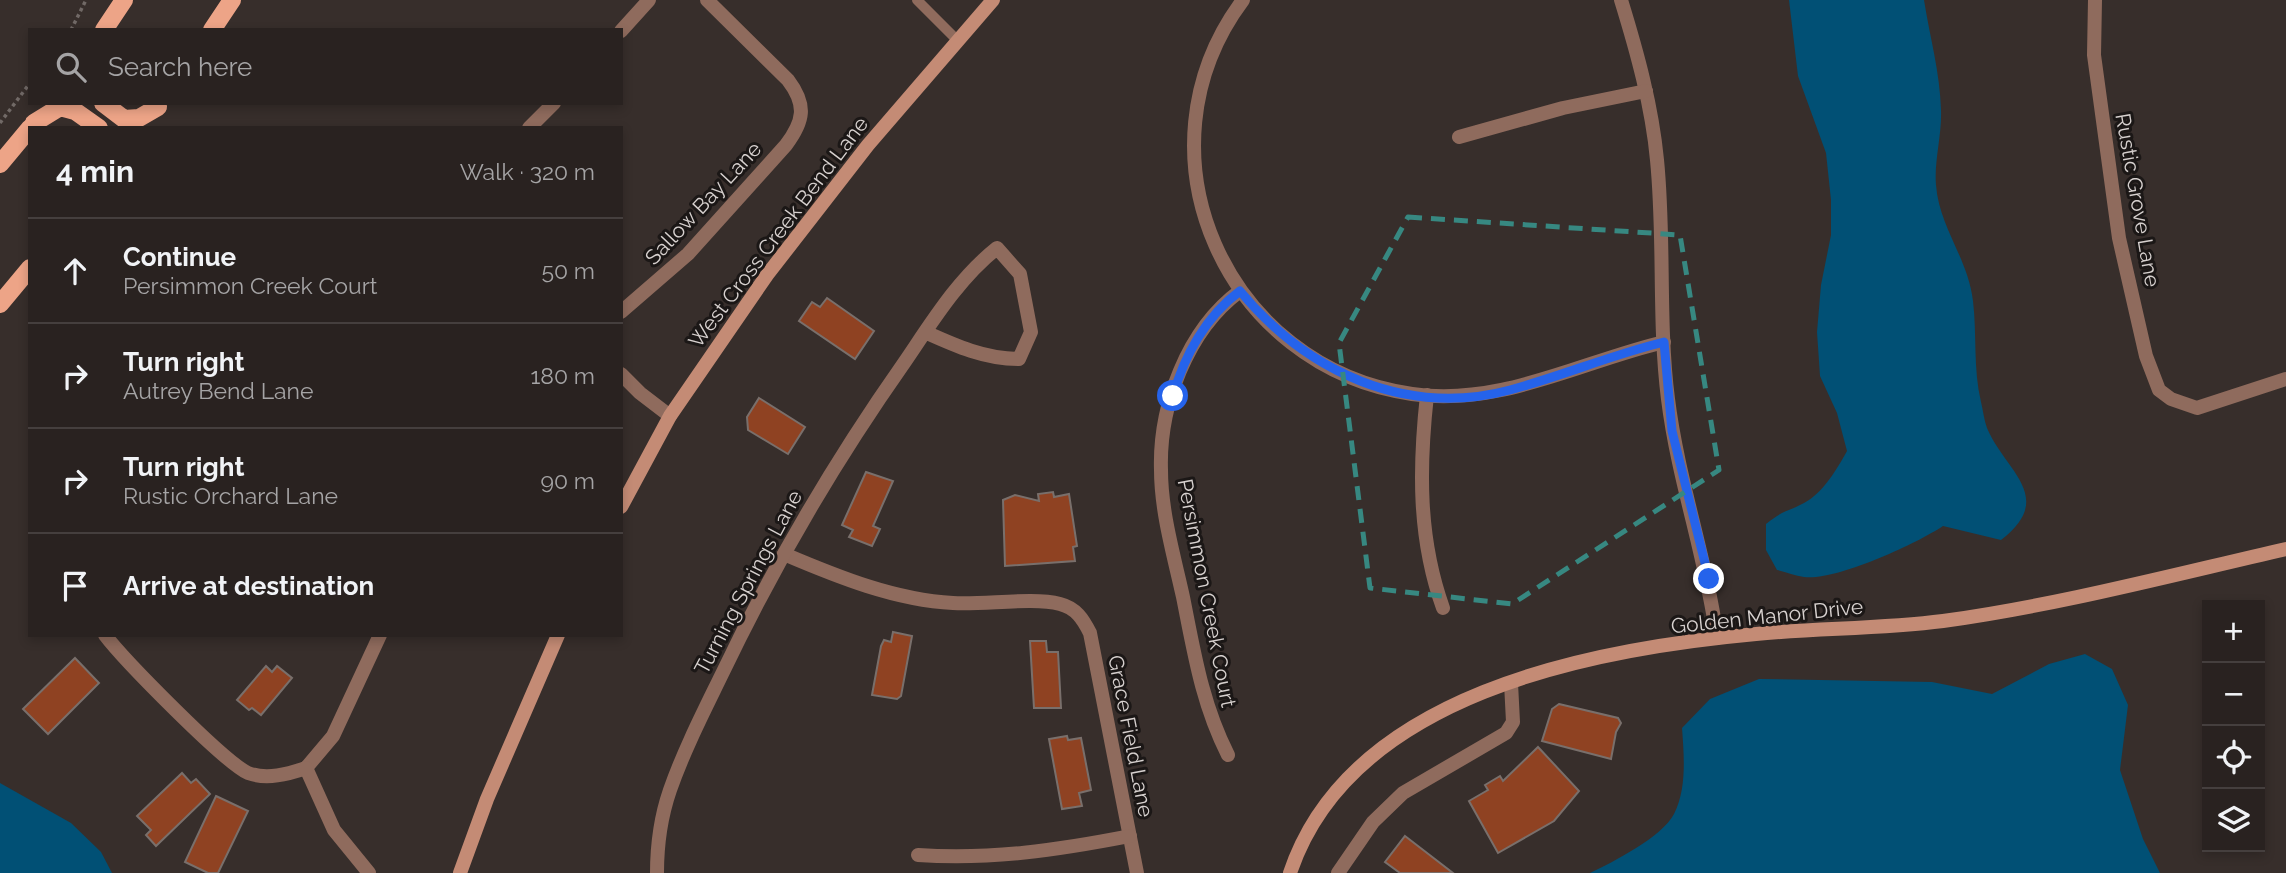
<!DOCTYPE html>
<meta charset="utf-8">
<style>
body{margin:0;font-family:Raleway,sans-serif;background:#352f2d;color:#f1f3f6}
.controls{position:absolute;right:21px;bottom:21px;display:grid;overflow:hidden;border-radius:0px;box-shadow:0 4px 10px #0003}
.controls button{width:63px;height:63px;display:grid;place-items:center;padding:0;border:0;border-bottom:2px solid #453f3e;background:#292220;color:#f1f3f6;font:35px sans-serif}
.stop{position:absolute;width:21px;height:21px;margin:-16px;border:5px solid #2563eb;border-radius:50%;background:#fff}
.stop.end{background:#2563eb;border-color:#fff;box-shadow:0 2px 7px #0008}
.list{margin:0;padding:0;list-style:none}
h2{display:flex;justify-content:space-between;align-items:center;height:91px;margin:0;padding:0 28px;font-size:30px}
h2 small{font-size:23px;font-weight:400;color:#a5a4a5}
.list li{display:grid;grid-template-columns:46px 1fr auto;gap:21px;align-items:center;box-sizing:border-box;height:105px;padding:0 28px;border-top:2px solid #453f3e}
.list b{display:block;font-size:26px;white-space:nowrap}
.list p{margin:0;font-size:23px;white-space:nowrap;color:#a5a4a5}
.list em{font-size:23px;font-style:normal;color:#a5a4a5}
.icon{flex:none;width:38px;height:38px;fill:none;stroke:currentColor;stroke-width:2;stroke-linecap:round;stroke-linejoin:round}
.map{position:relative;flex:none;width:2286px;height:873px;overflow:hidden}
.search{position:absolute;background:#292220;box-shadow:0 4px 10px #0003;left:28px;top:28px;width:595px;height:77px;display:flex;align-items:center;gap:18px;box-sizing:border-box;padding:0 24px;border-radius:0px;color:#a5a4a5;font-size:26px}
.panel{position:absolute;background:#292220;box-shadow:0 4px 10px #0003;left:28px;top:126px;width:595px;height:511px;border-radius:0px}
.map>svg:first-child{display:block}
.water{fill:#015075}
.building{fill:#8f4222;stroke:#796f6b;stroke-width:2}
.lines{fill:none;stroke-linecap:round;stroke-linejoin:round}
.path{stroke:#716966;stroke-width:3.5;stroke-dasharray:3.5 3.5;stroke-linecap:butt}
.lane{stroke:#8f6b5d;stroke-width:10}
.street{stroke:#8f6b5d;stroke-width:14}
.secondary{stroke:#c48b75;stroke-width:14}
.primary{stroke:#eda487;stroke-width:18}
.route{stroke:#2563eb;stroke-width:9}
.marked{fill:none;stroke:#378881;stroke-width:5;stroke-dasharray:14 9;stroke-linejoin:round}
.labels{text-anchor:middle;dominant-baseline:central;stroke-width:6;stroke-linejoin:round;paint-order:stroke}
.street-label{font-size:21px;fill:#d7d1cf;stroke:#1b1716}
</style>
<div class="map">
<svg width="2286" height="873" viewBox="0 0 2286 873">
<rect width="100%" height="100%" fill="#372e2b"/>
<g class="water">
<path d="M1789,0h135c6,38 16,72 17,110 1,25 -7,51 -5,75 3,42 32,73 37,116 4,33 0,67 8,101 2,8 3,18 6,26 18,43 70,69 14,112l-58,-14c-27,18 -107,55 -139,51 -9,-1 -18,-5 -27,-7l-11,-20v-26c17,-14 21,-12 38,-21 19,-10 33,-34 43,-52l-10,-38 -17,-37 -3,-44 4,-47 10,-50v-35l-5,-47 -28,-77z"/>
<path d="M2085,654l27,15 16,36 -8,65 23,69 17,34h-570c23,-11 72,-36 84,-59 13,-25 10,-59 8,-86l28,-29 49,-20 173,3 60,12 57,-30z"/>
<polygon points="0,783 71,823 101,852 112,873 0,873"/>
</g>
<g class="building">
<polygon points="827,298 874,331 855,359 799,321 812,302 820,307"/>
<polygon points="759,398 805,427 788,454 748,430 747,417"/>
<polygon points="866,472 893,481 873,526 880,529 872,546 849,537 853,530 842,525"/>
<polygon points="1053,492 1054,497 1069,494 1077,546 1073,547 1075,561 1005,566 1003,500 1015,495 1039,501 1038,494"/>
<polygon points="893,632 912,636 901,696 897,699 872,695 881,646 884,640 891,642"/>
<polygon points="1030,641 1046,641 1047,652 1058,652 1061,708 1034,708"/>
<polygon points="75,658 99,683 48,734 23,709"/>
<polygon points="266,666 272,672 277,666 292,678 261,715 252,708 249,710 237,700"/>
<polygon points="1559,704 1618,718 1621,723 1616,732 1611,759 1542,741 1552,709"/>
<polygon points="1067,736 1068,740 1081,738 1091,790 1079,793 1082,806 1062,809 1049,739"/>
<polygon points="1538,747 1579,791 1554,821 1498,853 1469,801 1488,790 1485,785 1500,776 1503,781"/>
<polygon points="182,773 191,783 196,779 210,794 156,846 146,835 151,830 137,816"/>
<polygon points="216,796 248,811 218,873 208,873 185,862"/>
<polygon points="1405,836 1453,873 1400,873 1385,862"/>
</g>
<g class="lines">
<g class="path">
<polyline points="71,30 86,0"/>
<polyline points="0,123 30,83"/>
</g>
<polyline class="lane" points="917,0 957,40"/>
<g class="street">
<path d="M1243,0c-114,152 -17,368 169,394 88,13 168,-32 252,-52"/>
<path d="M1621,0c16,52 31,106 36,160 8,80 1,160 11,239 10,81 38,158 49,239"/>
<polyline points="2095,0 2094,55 2119,238 2146,356 2159,390 2171,399 2197,408 2286,379"/>
<polyline points="621,31 649,0"/>
<polyline points="529,128 554,103"/>
<polyline points="1459,137 1563,108 1646,91"/>
<path d="M621,312l67,-58 98,-109c18,-24 21,-40 2,-65l-81,-80"/>
<polyline points="621,374 640,393 670,416"/>
<path d="M1427,395c-8,73 -9,143 16,213"/>
<path d="M784,554c54,23 111,46 169,49 31,2 80,-6 107,1 16,4 23,15 30,29l47,240"/>
<path d="M105,635c19,25 119,127 143,138 19,7 40,1 58,-5"/>
<path d="M1228,755c-26,-51 -34,-103 -45,-158 -9,-41 -22,-85 -22,-127 -2,-64 26,-140 79,-179"/>
<polyline points="306,768 333,736 380,635"/>
<polyline points="306,768 334,830 369,873"/>
<path d="M918,855c73,5 140,-5 212,-19"/>
<path d="M657,873c0,-28 4,-57 13,-83 14,-40 34,-79 52,-116 52,-109 113,-213 182,-311 28,-41 54,-84 93,-115l23,26 11,58 -12,27c-34,0 -63,-13 -94,-27"/>
<polyline points="1338,873 1373,822 1403,793 1506,733 1513,722 1511,683"/>
</g>
<g class="secondary">
<polyline points="621,507 670,416 767,275 868,145 993,0"/>
<polyline points="460,873 487,799 558,635"/>
<path d="M1290,873c60,-179 301,-224 466,-239 62,-6 125,-5 187,-13 116,-16 229,-46 343,-72"/>
</g>
<g class="primary">
<polyline points="104,30 124,0"/>
<polyline points="212,30 232,0"/>
<polyline points="103,103 124,119 139,118 158,107"/>
<polyline points="34,123 60,107 75,111 99,128"/>
<polyline points="0,164 30,128"/>
<polyline points="0,304 30,268"/>
</g>
</g>
<g class="lines">
<path class="route" d="M1173,396c11,-40 33,-80 67,-105 66,80 165,127 270,99 52,-14 101,-35 154,-48l8,89 37,148"/>
</g>
<path class="marked" d="M1408,217l272,18 39,235 -207,134 -142,-16 -31,-245z"/>
<g class="labels">
<g class="street-label">
<text transform="translate(2138 200) rotate(80)">Rustic Grove Lane</text>
<text transform="translate(703 203) rotate(-47)">Sallow Bay Lane</text>
<text transform="translate(778 232) rotate(-53)">West Cross Creek Bend Lane</text>
<text transform="translate(748 582) rotate(-62)">Turning Springs Lane</text>
<text transform="translate(1207 593) rotate(79)">Persimmon Creek Court</text>
<text transform="translate(1767 616) rotate(-6)">Golden Manor Drive</text>
<text transform="translate(1131 736) rotate(79)">Grace Field Lane</text>
</g>
</g>
</svg>
<div class="controls">
<button>+</button>
<button>−</button>
<button><svg class="icon" aria-label="locate" viewBox="0 0 24 24"><circle cx="12" cy="12" r="6"/><path d="M12 2v4M12 18v4M2 12h4M18 12h4"/></svg></button>
<button><svg class="icon" aria-label="layers" viewBox="0 0 24 24"><path d="M12 4l9 5-9 5-9-5zM3 14l9 5 9-5"/></svg></button>
</div>
<div class="stop" style="left:1173px;top:396px"></div>
<div class="stop end" style="left:1709px;top:579px"></div>
<div class="search"><svg class="icon" aria-label="search" viewBox="0 0 24 24"><circle cx="10" cy="10" r="6"/><path d="M15 15l6 6"/></svg>Search here</div>
<section class="panel">
<h2>4 min<small>Walk · 320 m</small></h2>
<ul class="list">
<li><svg class="icon" aria-label="ahead" viewBox="0 0 24 24"><path d="M12 20V5M6 11l6-6 6 6"/></svg><div><b>Continue</b><p>Persimmon Creek Court</p></div><em>50 m</em></li>
<li><svg class="icon" aria-label="right" viewBox="0 0 24 24"><path d="M7 20v-9h11M14 6l5 5-5 5"/></svg><div><b>Turn right</b><p>Autrey Bend Lane</p></div><em>180 m</em></li>
<li><svg class="icon" aria-label="right" viewBox="0 0 24 24"><path d="M7 20v-9h11M14 6l5 5-5 5"/></svg><div><b>Turn right</b><p>Rustic Orchard Lane</p></div><em>90 m</em></li>
<li><svg class="icon" aria-label="arrive" viewBox="0 0 24 24"><path d="M6 21V4h12l-3 4 3 4H6"/></svg><div><b>Arrive at destination</b></div></li>
</ul>
</section>
</div>
